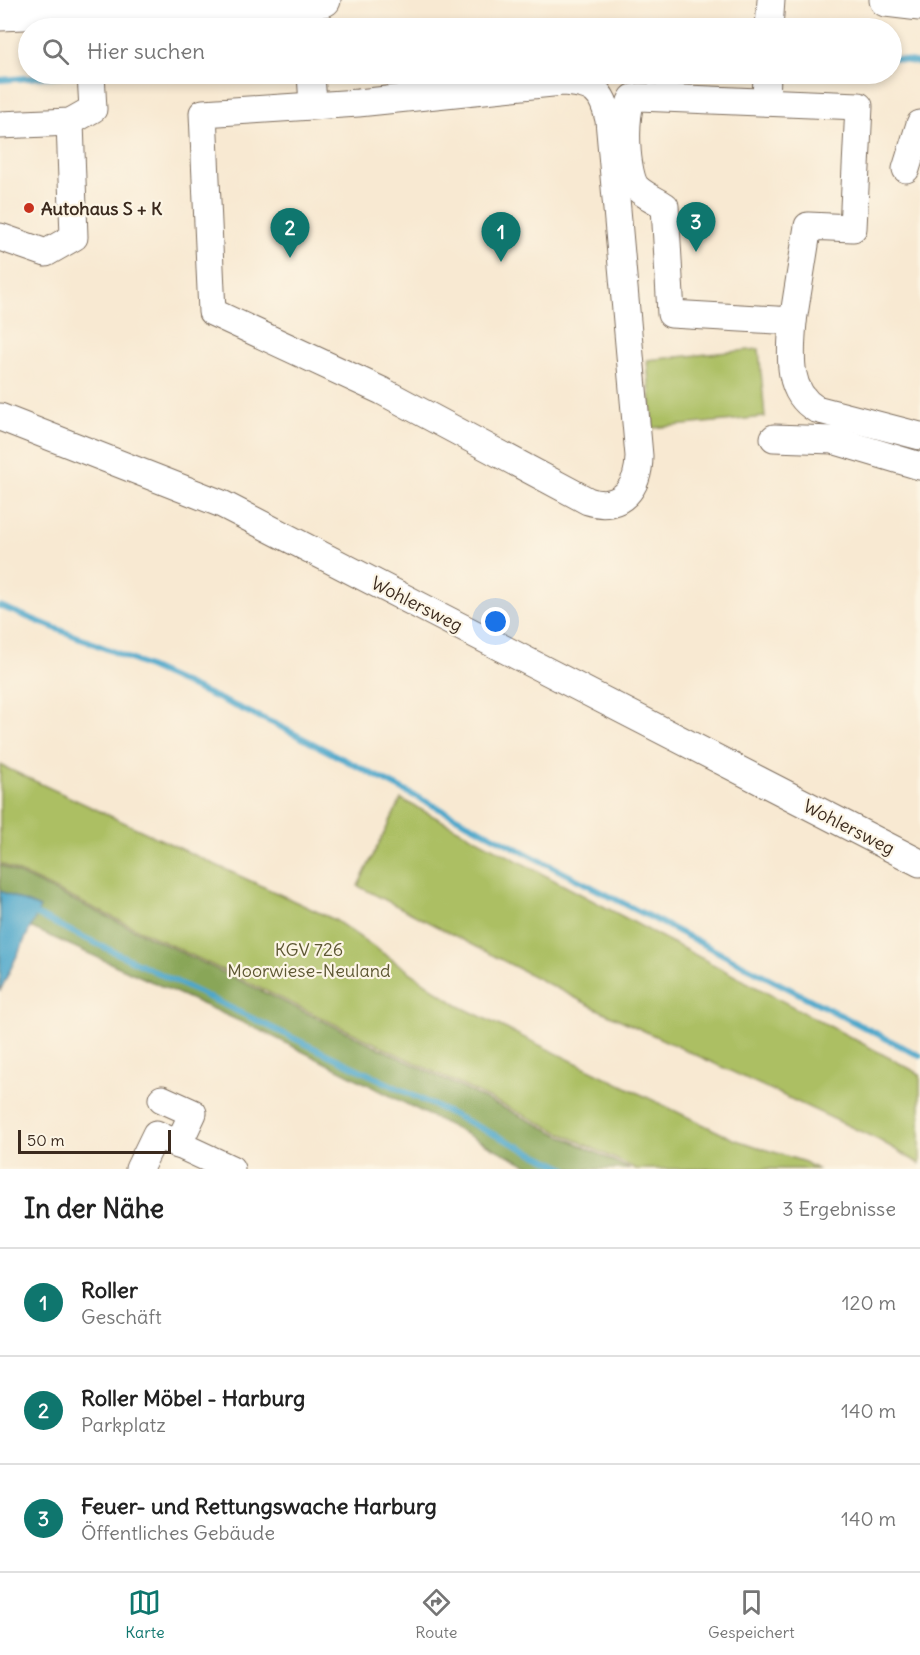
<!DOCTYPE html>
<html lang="de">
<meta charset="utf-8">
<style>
body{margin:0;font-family:Delius,sans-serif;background:#f6f6f6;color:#222}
.scale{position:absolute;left:18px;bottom:15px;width:153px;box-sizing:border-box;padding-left:6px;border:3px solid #3b2a1e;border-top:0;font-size:16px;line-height:21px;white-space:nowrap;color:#3b2a1e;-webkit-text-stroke:4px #fcf5e5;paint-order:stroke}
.you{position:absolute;left:496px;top:622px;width:21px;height:21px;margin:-15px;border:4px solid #fff;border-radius:50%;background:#1a73e8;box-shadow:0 0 0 9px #1a73e833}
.badge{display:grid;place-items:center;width:39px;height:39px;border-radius:50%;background:#0f766e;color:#fff;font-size:20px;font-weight:700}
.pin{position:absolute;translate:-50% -50px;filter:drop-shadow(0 2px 3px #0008)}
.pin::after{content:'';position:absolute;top:32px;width:21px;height:18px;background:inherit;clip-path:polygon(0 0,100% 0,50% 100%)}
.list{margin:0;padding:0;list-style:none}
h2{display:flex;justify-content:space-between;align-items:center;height:78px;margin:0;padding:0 24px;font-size:26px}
h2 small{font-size:20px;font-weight:400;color:#767676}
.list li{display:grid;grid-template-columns:39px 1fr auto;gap:18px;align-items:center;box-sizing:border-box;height:108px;padding:0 24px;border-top:2px solid #e0e0e0}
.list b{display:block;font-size:22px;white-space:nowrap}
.list p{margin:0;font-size:20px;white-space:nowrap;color:#767676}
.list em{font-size:20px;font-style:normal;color:#767676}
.icon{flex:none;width:33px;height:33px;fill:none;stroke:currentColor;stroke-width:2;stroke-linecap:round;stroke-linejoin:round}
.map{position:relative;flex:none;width:920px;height:1169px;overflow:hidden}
.search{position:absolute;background:#fff;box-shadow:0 3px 9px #0003;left:18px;right:18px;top:18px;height:66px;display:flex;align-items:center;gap:15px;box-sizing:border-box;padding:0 21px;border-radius:33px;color:#767676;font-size:22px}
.sheet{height:402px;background:#fff}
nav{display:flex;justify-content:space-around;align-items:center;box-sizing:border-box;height:84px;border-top:2px solid #e0e0e0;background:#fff;font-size:16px;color:#767676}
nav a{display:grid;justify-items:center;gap:3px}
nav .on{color:#0f766e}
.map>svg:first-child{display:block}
.green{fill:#acbf63;stroke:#747440;stroke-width:1.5}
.forest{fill:#89a659;stroke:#62683c;stroke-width:1.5}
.water{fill:#4ea7cb;stroke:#446874;stroke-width:1.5}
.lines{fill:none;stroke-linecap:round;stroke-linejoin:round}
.stream{stroke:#4ea7cb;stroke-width:6}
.minor-casing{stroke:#7d6d5d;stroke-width:29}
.major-casing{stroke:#7d6d5d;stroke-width:35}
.minor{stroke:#fff;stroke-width:27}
.major{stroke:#fff;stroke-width:33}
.poi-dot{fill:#c8321e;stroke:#fcf5e5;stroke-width:2}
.labels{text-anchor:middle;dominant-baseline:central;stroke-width:4.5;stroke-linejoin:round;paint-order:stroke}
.poi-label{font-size:18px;font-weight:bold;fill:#3b2a1e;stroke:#fcf5e5;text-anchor:start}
.street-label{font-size:18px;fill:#3b2a1e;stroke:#fcf5e5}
.park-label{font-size:18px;fill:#5d5733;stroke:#fcf5e5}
</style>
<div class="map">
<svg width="920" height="1169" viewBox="0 0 920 1169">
<rect width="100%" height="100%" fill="#fcf5e5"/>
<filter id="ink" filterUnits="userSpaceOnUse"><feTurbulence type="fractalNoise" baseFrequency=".0167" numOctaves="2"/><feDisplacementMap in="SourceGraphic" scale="12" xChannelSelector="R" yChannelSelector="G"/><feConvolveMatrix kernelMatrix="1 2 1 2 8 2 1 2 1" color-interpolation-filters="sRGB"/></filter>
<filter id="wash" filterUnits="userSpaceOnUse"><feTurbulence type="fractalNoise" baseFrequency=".008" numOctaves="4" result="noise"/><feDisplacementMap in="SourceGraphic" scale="24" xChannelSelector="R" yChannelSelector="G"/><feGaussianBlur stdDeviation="1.35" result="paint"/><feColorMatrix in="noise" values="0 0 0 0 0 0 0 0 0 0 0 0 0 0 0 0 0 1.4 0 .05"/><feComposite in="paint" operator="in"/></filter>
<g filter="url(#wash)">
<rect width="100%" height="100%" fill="#f8e9d2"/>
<g class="green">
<polygon points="759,349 765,417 653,428 647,360"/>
<polygon points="0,765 335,920 459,1006 733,1139 805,1162 817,1169 636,1169 0,863"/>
<polygon points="401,799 920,1074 920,1164 879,1140 597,1009 358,886"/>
</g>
<polygon class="forest" points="0,865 630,1169 535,1169 266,1033 32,928 0,909"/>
<polygon class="water" points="0,891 40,908 0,991"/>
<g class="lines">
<g class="stream">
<polyline points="892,58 920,63"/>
<polyline points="0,80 85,74"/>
<polyline points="0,606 117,653 275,724 920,1056"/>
<polyline points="31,912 566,1169"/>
</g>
</g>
</g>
<g filter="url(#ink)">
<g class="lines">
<defs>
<g id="minor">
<polyline points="309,1 310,28"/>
<polyline points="769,28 771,0"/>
<polyline points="311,74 313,105"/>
<path d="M562,82c31,2 40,7 47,38l30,336c0,31 -18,56 -51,45l-206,-110 -170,-79 -9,-199 155,-10z"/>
<path d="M639,97l220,9 -6,122 -45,-2 -15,95 -122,-7 -6,-108c-9,-6 -21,-11 -28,-18 -12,-12 -14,-77 -4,-90z"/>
<polyline points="766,102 767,74"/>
<polyline points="0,125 70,122 93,109 91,74"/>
<polyline points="906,169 920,124"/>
<polyline points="0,237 46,253 74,237 70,122"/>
<path d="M793,321c-2,30 -8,70 23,88l104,27"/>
<polyline points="0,417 222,504 920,863"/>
<polyline points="774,438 833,440 920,466"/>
<polyline points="162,1099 193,1113 178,1145"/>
<polyline points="139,1169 156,1134 231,1169"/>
</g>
<g id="major">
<polyline points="886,0 920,4"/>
<polyline points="0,14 324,0"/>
</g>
</defs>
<use href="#minor" class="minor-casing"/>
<use href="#major" class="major-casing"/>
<use href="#minor" class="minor"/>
<use href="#major" class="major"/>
</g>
</g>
<circle class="poi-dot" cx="29" cy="208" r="6"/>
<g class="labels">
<g class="poi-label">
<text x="41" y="208">Autohaus S + K</text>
</g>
<g class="street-label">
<text transform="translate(417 604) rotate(27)">Wohlersweg</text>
<text transform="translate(849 827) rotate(27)">Wohlersweg</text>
</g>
<g class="park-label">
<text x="309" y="949">KGV 726<tspan x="309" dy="21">Moorwiese-Neuland</tspan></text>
</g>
</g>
</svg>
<div class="scale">50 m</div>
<div class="you"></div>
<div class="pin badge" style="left:501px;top:262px">1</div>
<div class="pin badge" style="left:290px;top:258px">2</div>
<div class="pin badge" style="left:696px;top:252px">3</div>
<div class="search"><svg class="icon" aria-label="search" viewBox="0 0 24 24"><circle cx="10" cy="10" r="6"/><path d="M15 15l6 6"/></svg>Hier suchen</div>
</div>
<section class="sheet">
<h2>In der Nähe<small>3 Ergebnisse</small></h2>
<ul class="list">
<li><span class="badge">1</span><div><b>Roller</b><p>Geschäft</p></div><em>120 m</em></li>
<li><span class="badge">2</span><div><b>Roller Möbel - Harburg</b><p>Parkplatz</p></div><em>140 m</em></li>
<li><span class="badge">3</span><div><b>Feuer- und Rettungswache Harburg</b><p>Öffentliches Gebäude</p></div><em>140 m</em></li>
</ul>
</section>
<nav>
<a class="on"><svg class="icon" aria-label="map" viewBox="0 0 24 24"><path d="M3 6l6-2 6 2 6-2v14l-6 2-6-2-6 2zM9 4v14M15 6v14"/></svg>Karte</a>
<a><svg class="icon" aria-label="directions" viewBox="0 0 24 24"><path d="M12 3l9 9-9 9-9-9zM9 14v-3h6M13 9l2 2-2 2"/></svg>Route</a>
<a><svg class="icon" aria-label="saved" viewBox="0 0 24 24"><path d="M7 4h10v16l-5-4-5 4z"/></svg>Gespeichert</a>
</nav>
